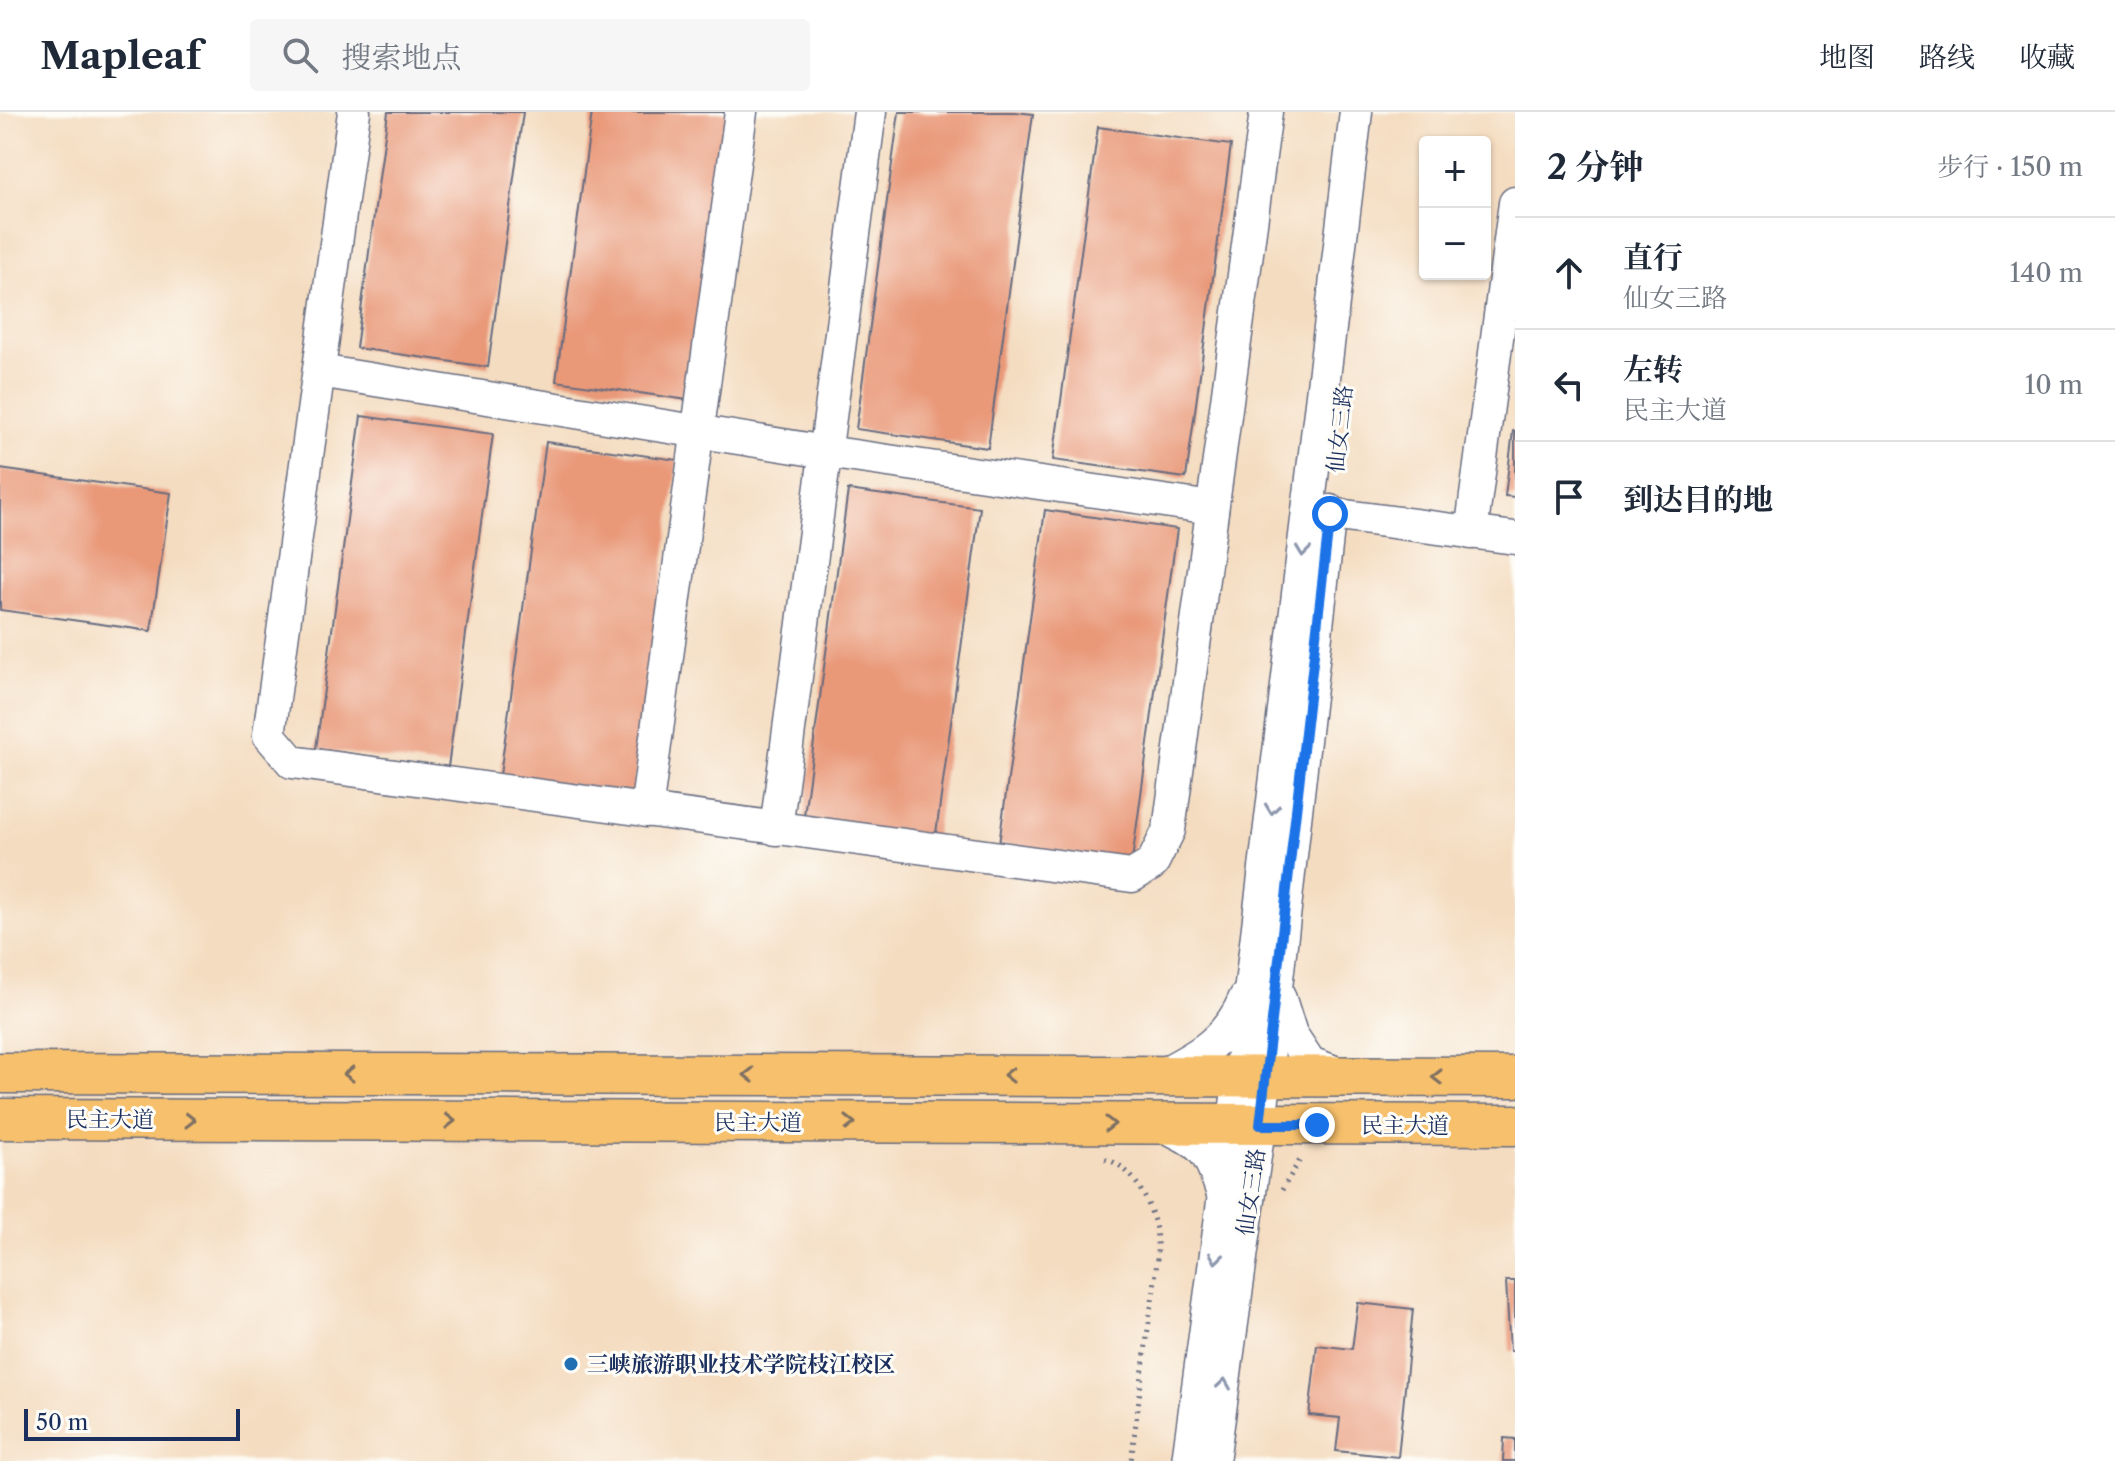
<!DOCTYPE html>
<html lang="zh">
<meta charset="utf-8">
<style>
body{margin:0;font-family:"Libre Caslon Text","Noto Serif SC",serif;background:#f6f6f7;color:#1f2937}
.controls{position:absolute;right:24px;top:24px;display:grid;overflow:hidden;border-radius:8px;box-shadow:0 2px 6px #0004}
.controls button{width:72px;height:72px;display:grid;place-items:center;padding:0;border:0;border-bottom:2px solid #e0e1e3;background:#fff;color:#1f2937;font:40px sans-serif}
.scale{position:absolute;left:24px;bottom:20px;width:216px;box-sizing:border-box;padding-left:8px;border:4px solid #1b2f5e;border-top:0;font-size:22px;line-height:28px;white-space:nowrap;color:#1b2f5e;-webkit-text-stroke:6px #fdfcf7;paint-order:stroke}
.stop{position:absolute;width:24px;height:24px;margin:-18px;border:6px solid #1a73e8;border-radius:50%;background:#fff}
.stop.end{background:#1a73e8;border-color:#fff;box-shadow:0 2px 8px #0008}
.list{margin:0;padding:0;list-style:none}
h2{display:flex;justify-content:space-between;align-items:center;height:104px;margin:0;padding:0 32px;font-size:34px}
h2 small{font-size:26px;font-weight:400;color:#747a83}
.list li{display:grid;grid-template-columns:52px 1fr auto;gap:24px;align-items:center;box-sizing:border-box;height:112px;padding:0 32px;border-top:2px solid #e0e1e3}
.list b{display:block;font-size:30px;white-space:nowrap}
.list p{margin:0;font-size:26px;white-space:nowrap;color:#747a83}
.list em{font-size:26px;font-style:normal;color:#747a83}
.icon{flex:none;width:44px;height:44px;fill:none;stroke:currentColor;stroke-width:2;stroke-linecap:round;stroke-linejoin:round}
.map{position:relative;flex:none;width:1515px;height:1349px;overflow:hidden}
header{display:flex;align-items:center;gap:48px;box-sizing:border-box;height:112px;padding:0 40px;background:#fff;border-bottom:2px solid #e0e1e3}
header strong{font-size:38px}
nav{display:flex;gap:44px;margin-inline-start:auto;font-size:28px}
.search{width:560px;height:72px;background:#f6f6f7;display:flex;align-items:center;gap:20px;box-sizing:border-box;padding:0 28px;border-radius:8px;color:#747a83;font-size:30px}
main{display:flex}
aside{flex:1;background:#fff}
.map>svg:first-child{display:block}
.building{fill:#e99878}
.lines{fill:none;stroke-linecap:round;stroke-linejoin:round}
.minor-casing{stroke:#676c80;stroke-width:35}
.major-casing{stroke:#676c80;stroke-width:43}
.path{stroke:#676c80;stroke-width:5;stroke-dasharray:2 6;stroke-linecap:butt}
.minor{stroke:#fff;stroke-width:32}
.major{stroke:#f7c06c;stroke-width:40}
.oneway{stroke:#8d97ae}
.oneway2{stroke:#7e7064}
.route{stroke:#1a73e8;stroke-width:10}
.poi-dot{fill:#1f6fb2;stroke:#fdfcf7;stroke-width:3}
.labels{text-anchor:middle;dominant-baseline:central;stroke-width:6;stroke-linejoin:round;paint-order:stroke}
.street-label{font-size:22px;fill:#1b2f5e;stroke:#fdfcf7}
.poi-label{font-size:22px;font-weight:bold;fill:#1b2f5e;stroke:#fdfcf7;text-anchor:start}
</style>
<header>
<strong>Mapleaf</strong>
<div class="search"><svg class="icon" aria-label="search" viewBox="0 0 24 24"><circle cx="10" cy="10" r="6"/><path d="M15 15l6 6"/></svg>搜索地点</div>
<nav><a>地图</a><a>路线</a><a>收藏</a></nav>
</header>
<main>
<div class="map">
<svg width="1515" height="1349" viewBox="0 0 1515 1349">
<rect width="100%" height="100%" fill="#fdfcf7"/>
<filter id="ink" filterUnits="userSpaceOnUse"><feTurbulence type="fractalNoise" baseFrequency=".0125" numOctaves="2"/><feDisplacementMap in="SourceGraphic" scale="16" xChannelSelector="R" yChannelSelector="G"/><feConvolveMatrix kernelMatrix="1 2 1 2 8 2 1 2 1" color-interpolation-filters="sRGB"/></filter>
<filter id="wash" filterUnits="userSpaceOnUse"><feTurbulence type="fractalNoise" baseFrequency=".006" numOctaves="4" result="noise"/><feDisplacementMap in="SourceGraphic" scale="32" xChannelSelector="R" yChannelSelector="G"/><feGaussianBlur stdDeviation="1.8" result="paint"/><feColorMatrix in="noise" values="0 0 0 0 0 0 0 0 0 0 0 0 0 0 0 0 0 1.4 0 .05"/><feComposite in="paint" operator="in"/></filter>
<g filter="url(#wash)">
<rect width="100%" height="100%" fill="#f4dcc0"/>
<g id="blocks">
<g class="building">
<polygon points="388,0 523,0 488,255 356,236"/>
<polygon points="592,0 727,0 688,288 556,269"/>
<polygon points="899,0 1015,0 1033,2 988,336 856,317"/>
<polygon points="1098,15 1231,33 1186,366 1053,348"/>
<polygon points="361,304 493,322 448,655 316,637"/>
<polygon points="1513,319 1515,319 1515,385 1505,384"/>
<polygon points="546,330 678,348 633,681 500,663"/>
<polygon points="0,357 171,381 151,519 0,498"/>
<polygon points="848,378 980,396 935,729 803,711"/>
<polygon points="1045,398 1177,417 1132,749 999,732"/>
<polygon points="1506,1169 1515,1169 1515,1239 1510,1239"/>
<polygon points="1358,1191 1413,1197 1398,1345 1336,1339 1340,1306 1309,1303 1317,1233 1352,1237"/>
<polygon points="1504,1326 1515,1327 1515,1349 1503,1349"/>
</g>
</g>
</g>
<g filter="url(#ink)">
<use href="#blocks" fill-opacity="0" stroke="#676c80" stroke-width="2"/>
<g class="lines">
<defs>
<g id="minor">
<polyline points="354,0 269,623 292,650 1132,764 1152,752 1169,718 1266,0"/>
<polyline points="319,259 826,340 1212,396"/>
<polyline points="1330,402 1515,426"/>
<polyline points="1471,421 1515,91"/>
<polyline points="646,699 741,0"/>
<polyline points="776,717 870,0"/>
<polyline points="1279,884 1291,922 1310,951 1343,963"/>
<path d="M1159,964c39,-20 69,-36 86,-78"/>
<path d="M1160,1012c44,20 48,25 63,70"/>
<polyline points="1188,1349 1240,964 1356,0"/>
<polyline points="1213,1349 1266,964 1330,399"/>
</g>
<g id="major">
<polyline points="0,961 1515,965"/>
<polyline points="0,1007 1515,1013"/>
</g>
</defs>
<use href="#minor" class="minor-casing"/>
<use href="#major" class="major-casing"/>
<g class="path">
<path d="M1105,1047c28,7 46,44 51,71 4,30 -3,62 -7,91 -6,47 -12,93 -18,140"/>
<polyline points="1282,1078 1301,1046"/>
</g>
<use href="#minor" class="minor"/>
<use href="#major" class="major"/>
</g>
<defs><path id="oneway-chevron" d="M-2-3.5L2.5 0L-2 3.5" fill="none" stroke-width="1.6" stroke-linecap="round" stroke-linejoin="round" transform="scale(2)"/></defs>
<g class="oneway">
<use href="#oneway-chevron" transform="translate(1303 439) rotate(97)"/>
<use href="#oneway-chevron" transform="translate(1272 697) rotate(97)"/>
<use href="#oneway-chevron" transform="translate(1216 1146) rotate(98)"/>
<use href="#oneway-chevron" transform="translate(1224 1272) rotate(-82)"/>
</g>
<g class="oneway2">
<use href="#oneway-chevron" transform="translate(349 962) rotate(-180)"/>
<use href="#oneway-chevron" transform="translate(749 963) rotate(-180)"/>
<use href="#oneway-chevron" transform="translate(1009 963) rotate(-180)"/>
<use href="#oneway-chevron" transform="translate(1437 965) rotate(-180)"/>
<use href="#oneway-chevron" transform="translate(190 1008)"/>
<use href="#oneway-chevron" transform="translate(450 1009)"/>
<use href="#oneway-chevron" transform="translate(850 1011)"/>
<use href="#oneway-chevron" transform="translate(1110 1012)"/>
</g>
</g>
<g class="lines" filter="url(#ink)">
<polyline class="route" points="1317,1013 1260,1013 1330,402"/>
</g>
<circle class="poi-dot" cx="571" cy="1252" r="8"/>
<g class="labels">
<g class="street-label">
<text transform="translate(1340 317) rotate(-84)">仙女三路</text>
<text x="110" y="1007">民主大道</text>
<text x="758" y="1010">民主大道</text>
<text x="1405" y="1013">民主大道</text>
<text transform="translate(1251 1080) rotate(-82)">仙女三路</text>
</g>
<g class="poi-label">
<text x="587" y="1252">三峡旅游职业技术学院枝江校区</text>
</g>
</g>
</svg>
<div class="controls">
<button>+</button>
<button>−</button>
</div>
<div class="scale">50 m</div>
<div class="stop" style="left:1330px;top:402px"></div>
<div class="stop end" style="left:1317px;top:1013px"></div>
</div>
<aside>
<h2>2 分钟<small>步行 · 150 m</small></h2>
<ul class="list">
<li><svg class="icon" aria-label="ahead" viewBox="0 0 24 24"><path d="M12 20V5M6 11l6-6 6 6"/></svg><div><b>直行</b><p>仙女三路</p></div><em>140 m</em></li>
<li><svg class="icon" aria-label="left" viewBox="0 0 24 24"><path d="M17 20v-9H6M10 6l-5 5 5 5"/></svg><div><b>左转</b><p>民主大道</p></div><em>10 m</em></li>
<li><svg class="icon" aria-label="arrive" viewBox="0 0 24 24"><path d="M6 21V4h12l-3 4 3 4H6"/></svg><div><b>到达目的地</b></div></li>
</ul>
</aside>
</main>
